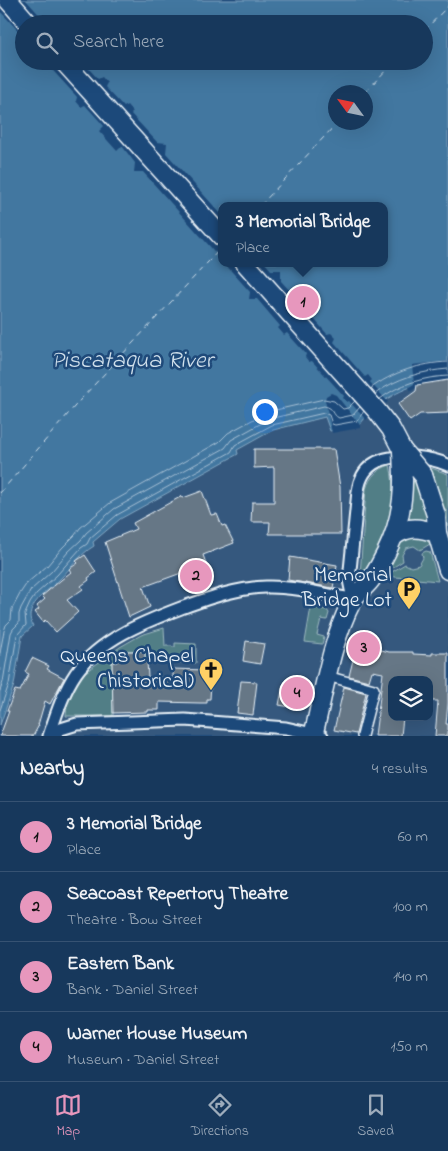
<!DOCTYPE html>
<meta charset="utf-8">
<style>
body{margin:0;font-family:"Indie Flower",sans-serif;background:#244365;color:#f1f3f6}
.controls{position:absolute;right:15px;bottom:15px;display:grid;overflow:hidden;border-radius:10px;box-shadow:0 5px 20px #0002}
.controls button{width:45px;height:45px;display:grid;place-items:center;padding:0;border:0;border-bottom:1px solid #365272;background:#17385c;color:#f1f3f6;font:25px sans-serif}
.compass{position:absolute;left:328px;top:85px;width:45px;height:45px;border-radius:50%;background:#17385c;box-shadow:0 5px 20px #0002;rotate:303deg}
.you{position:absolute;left:264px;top:411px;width:18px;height:18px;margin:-12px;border:4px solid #fff;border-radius:50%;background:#1a73e8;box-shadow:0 0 0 8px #1a73e833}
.badge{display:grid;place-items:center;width:32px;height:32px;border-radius:50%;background:#e797bd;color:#111;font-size:16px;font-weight:700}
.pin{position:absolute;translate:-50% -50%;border:2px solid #fff;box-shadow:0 1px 5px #0006}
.popup{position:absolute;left:218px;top:202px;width:170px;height:65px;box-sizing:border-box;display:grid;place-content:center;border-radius:10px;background:#17385c;filter:drop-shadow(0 1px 4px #0005);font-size:16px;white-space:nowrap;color:#9eacbb}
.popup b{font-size:19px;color:#f1f3f6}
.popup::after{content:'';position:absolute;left:50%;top:100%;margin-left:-10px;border:10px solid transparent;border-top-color:#17385c}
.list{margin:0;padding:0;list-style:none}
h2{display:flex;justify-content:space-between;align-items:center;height:65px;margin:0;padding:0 20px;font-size:21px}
h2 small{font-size:16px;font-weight:400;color:#9eacbb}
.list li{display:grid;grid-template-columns:32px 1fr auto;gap:15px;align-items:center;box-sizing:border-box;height:70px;padding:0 20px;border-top:1px solid #365272}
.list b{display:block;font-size:19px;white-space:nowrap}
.list p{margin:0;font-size:16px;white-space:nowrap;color:#9eacbb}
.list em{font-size:16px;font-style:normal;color:#9eacbb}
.icon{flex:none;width:28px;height:28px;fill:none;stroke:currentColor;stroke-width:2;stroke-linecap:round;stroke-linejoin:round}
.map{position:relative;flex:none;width:448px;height:736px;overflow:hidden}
.search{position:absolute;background:#17385c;box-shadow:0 5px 20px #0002;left:15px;right:15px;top:15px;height:55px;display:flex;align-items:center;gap:12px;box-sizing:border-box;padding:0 18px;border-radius:28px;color:#9eacbb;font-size:19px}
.sheet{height:345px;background:#17385c}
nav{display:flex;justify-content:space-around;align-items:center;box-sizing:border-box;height:70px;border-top:1px solid #365272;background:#17385c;font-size:14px;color:#9eacbb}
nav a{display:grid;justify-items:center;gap:2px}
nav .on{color:#e797bd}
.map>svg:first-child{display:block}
.built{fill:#34587e;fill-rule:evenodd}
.green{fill:#517e86;stroke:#9cb8bf}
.water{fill:#4377a0;stroke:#85a8c3;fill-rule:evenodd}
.pier{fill:#1f4a7a}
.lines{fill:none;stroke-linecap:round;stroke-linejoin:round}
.shore{stroke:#a6c0d5;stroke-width:1}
.ferry{stroke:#cfdfeb;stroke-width:1;stroke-dasharray:6 5;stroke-linecap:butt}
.building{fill:#667786;stroke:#e8f1f8}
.pedestrian-casing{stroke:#e8f1f8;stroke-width:12}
.minor-casing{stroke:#e8f1f8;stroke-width:15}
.primary-casing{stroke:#e8f1f8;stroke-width:21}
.pedestrian{stroke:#1f4a7a;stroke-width:9}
.minor{stroke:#1f4a7a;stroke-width:11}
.primary{stroke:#1f4a7a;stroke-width:18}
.primary-bridge-casing{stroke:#e8f1f8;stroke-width:21;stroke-linecap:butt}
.primary-bridge{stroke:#1f4a7a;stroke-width:18}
.labels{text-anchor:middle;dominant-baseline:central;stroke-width:5;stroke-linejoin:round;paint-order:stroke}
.poi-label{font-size:22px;fill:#e8f1f8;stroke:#1f4a7a;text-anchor:end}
.water-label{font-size:24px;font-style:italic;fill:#cfdfeb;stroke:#1f4a7a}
</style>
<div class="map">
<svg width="448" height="736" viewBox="0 0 448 736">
<rect width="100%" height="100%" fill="#1f4a7a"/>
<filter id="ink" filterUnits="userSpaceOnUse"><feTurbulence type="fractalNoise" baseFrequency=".02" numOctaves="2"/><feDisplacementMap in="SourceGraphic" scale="10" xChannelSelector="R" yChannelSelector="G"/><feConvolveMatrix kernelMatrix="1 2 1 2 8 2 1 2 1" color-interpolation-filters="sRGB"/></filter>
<g filter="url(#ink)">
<path class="built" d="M448,380v356h-448v-11l14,-40 8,-49 11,-10 -3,-11 4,-9 6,-9 21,-19 24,-27 9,-5 -2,-4 28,-23 118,-65 -2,-4 37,-20 52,-13 41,-1 24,-19 27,-12zM392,680h37v37h-37z"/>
<g class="green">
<path d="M390,465c10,45 -7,72 -27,110l-3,1 6,-87c4,-13 12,-20 24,-24z"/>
<polygon points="431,468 448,474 448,526 440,495"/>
<polygon points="415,480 423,499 429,517 428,521 409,519 408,517 413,482"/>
<path d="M414,536c7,0 11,2 16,8l-10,6 -6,-4 -8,2 -4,7 1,6 -19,12c9,-17 11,-30 30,-37z"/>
<polygon points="426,551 430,552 438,581 385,576 405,564 411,567 419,565 423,558 422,553"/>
<polygon points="311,607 327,610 329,613 327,620 321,619 317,635 324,637 322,644 305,642"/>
<polygon points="164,628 165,646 172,646 172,647 175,647 175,643 196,644 196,663 145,661 144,651 117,651 117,662 112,662 113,716 66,716 67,705 80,676 120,647 141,635"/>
</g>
<path class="water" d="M0,0h448v380c-10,2 -21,3 -31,5 -21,6 -46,22 -57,40l-30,6 -5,-14 -52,13 -36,20 1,4 -118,65 -27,23 1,4c-15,9 -22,21 -34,33 -10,11 -27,19 -30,36 0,4 1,7 3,11l-11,10 -8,49 -14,40zM24,24h400v37h-400zM336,92h30v30h-30zM222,206h162v57h-162z"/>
<g class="pier">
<polygon points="0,0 26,0 43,19 47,20 47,24 24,24 24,41 22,39 23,36 0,11"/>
<polygon points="40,61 82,61 98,79 102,77 107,83 105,87 124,107 127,105 133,112 131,114 157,142 167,143 166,153 222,215 222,260 143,172 134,172 135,163 122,146 117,151 99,131 104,126 85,105 81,107 76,101 77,97 46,63 44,65"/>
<polygon points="224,263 265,263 271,270 281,270 281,281 291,292 295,289 312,309 309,313 327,334 331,333 336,338 334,342 365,377 368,375 372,380 370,382 388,402 366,420 349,401 347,402 343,398 344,396 312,361 309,362 305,357 306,354 287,333 284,335 278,328 280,326 257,299 249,299 250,292"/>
<polygon points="448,361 448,380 417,385 416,388 411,391 409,387 414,384 412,365"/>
<polygon points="331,393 336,395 360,425 360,428 332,433 325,400 326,396"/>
</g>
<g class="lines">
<g class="shore">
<path d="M370,389c22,-17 51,-26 78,-27"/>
<path d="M375,394c21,-16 47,-23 73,-25"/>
<path d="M380,399c19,-15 44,-22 68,-23"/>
<polyline points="0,653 4,631 6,625 11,620 12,609 21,592 27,583 47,566 62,548 75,535 80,528 110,503 219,442 228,433 267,412 324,399 334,401 343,409 348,408 355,401"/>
<path d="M0,691l3,-9 8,-49 2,-4 6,-6v-9l2,-6 10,-18 21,-19 16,-19 13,-12 5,-7 28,-24 111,-61 6,-8 38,-21 55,-13c11,2 8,9 15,12l14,-3 7,-8"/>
<polyline points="0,710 9,684 17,635 26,625 25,614 30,603 36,594 57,575 81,548 87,544 90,538 117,515 231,452 235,445 272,425 324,413 329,415 332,424 335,425 357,421 364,411"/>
</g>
<g class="ferry">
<polyline points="424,31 448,6"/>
<polyline points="365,92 395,61"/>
<polyline points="260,206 338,122"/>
<polyline points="0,493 81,399 222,247"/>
</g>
</g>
<g class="building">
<polygon points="448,380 448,413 420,414 410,421 398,404 416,391 417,385"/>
<polygon points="254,449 334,449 340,487 341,534 269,534 270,522 251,522 252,502 274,502 274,467 254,468"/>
<polygon points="202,491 211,515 217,514 222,526 225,525 234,543 203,555 212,580 189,589 184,572 143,587 150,607 129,617 105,542 136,529 133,523 182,496 183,498"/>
<polygon points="85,555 96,572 88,578 89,580 81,586 83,589 67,600 78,612 56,632 45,620 43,622 35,612 39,609 37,606 45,599 42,596 61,580 71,572 69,569 78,563 76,561"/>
<polygon points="290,557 337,565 333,588 288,580"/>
<polygon points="246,641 264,644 260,664 243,661"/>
<polygon points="363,645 389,652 413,652 413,654 432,655 432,653 448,653 448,703 446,724 448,724 448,736 435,736 438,701 429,701 429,680 392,680 392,717 403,717 401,736 375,736 383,673 372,671 369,681 349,676 356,648 360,646"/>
<polygon points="117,651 145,651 145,661 147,661 148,677 173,678 173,669 205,670 205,680 207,680 207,683 211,683 210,699 207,699 207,703 200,703 159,702 159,710 148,710 148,712 113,713 112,662 117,662"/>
<polygon points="32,658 49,666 47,669 64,678 50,704 45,701 38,725 39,725 33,736 0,736 9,711 7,711 15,690 20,691 29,674 25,672"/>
<polygon points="241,681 257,682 253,715 237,713"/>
<polygon points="283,685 307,688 302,709 279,705"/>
<polygon points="344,687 366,693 356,734 334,730"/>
</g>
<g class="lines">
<defs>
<polyline id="pedestrian" points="327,676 374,689 362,736"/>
<g id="minor">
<path d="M49,736c7,-21 14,-44 27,-63 24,-34 68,-51 105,-65 28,-10 55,-20 85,-21 29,-1 58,8 87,12l-4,-19 9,-89c4,-31 29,-36 56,-34 12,1 23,3 34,8"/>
<polyline points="52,736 61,729 77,724 185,720 286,728 322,736"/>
</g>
<g id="primary">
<polyline points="8,0 29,24"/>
<polyline points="63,61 222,237"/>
<polyline points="245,263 377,411 391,429 402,450"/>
<polyline points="423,475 436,515 437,533 448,570"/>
<path d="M394,536c16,-11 26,-8 43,-3"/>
<path d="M313,736c11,-44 18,-95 39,-135 4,-9 15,-14 20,-23 21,-33 32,-63 31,-103"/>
</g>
</defs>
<use href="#pedestrian" class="pedestrian-casing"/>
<use href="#minor" class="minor-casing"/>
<use href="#primary" class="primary-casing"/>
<use href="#pedestrian" class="pedestrian"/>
<use href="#minor" class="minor"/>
<use href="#primary" class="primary"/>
<defs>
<g id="primary-bridge">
<polyline points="402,450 423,475"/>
<polyline points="402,450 403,475"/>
</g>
</defs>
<use href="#primary-bridge" class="primary-bridge-casing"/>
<use href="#primary-bridge" class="primary-bridge"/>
</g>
</g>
<defs>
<symbol id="parking-pin" viewBox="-11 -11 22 30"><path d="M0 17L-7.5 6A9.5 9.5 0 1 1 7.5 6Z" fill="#ffd166" stroke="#1f4a7a"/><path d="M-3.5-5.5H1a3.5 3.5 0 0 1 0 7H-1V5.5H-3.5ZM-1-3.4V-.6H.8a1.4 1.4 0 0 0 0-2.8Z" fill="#111"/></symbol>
<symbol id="church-pin" viewBox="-11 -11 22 30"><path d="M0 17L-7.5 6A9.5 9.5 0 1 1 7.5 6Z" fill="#ffd166" stroke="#1f4a7a"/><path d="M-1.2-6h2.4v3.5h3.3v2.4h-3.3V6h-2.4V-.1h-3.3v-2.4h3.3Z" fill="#111"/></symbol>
</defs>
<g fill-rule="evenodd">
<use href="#parking-pin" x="395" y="575" width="28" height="38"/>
<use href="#church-pin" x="197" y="656" width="28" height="38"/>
</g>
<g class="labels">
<g class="poi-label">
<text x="392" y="576">Memorial<tspan x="392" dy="25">Bridge Lot</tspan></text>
<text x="194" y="657">Queens Chapel<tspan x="194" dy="25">(historical)</tspan></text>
</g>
<g class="water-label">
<text x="132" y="361">Piscataqua River</text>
</g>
</g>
</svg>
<div class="controls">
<button><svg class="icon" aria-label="layers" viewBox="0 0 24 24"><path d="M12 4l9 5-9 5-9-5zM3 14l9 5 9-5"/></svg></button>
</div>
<svg class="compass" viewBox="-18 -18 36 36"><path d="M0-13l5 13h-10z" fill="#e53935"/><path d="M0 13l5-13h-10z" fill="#9eacbb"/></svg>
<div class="you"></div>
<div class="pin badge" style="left:303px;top:302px">1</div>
<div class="popup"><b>3 Memorial Bridge</b>Place</div>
<div class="pin badge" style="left:196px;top:576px">2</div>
<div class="pin badge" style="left:364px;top:648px">3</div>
<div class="pin badge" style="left:297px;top:693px">4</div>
<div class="search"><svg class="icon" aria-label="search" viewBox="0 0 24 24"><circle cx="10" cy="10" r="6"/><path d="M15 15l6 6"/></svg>Search here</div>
</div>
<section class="sheet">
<h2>Nearby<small>4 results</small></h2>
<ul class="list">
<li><span class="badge">1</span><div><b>3 Memorial Bridge</b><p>Place</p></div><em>60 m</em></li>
<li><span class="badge">2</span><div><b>Seacoast Repertory Theatre</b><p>Theatre · Bow Street</p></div><em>100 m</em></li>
<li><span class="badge">3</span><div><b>Eastern Bank</b><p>Bank · Daniel Street</p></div><em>140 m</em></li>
<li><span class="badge">4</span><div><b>Warner House Museum</b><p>Museum · Daniel Street</p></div><em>150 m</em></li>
</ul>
</section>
<nav>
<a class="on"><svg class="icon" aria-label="map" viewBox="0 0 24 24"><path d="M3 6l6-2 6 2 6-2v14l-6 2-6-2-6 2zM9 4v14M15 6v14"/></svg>Map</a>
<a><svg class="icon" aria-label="directions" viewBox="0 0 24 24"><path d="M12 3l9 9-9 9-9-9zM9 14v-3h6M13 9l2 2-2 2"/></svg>Directions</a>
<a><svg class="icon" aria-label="saved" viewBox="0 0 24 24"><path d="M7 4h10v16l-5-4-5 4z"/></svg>Saved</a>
</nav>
